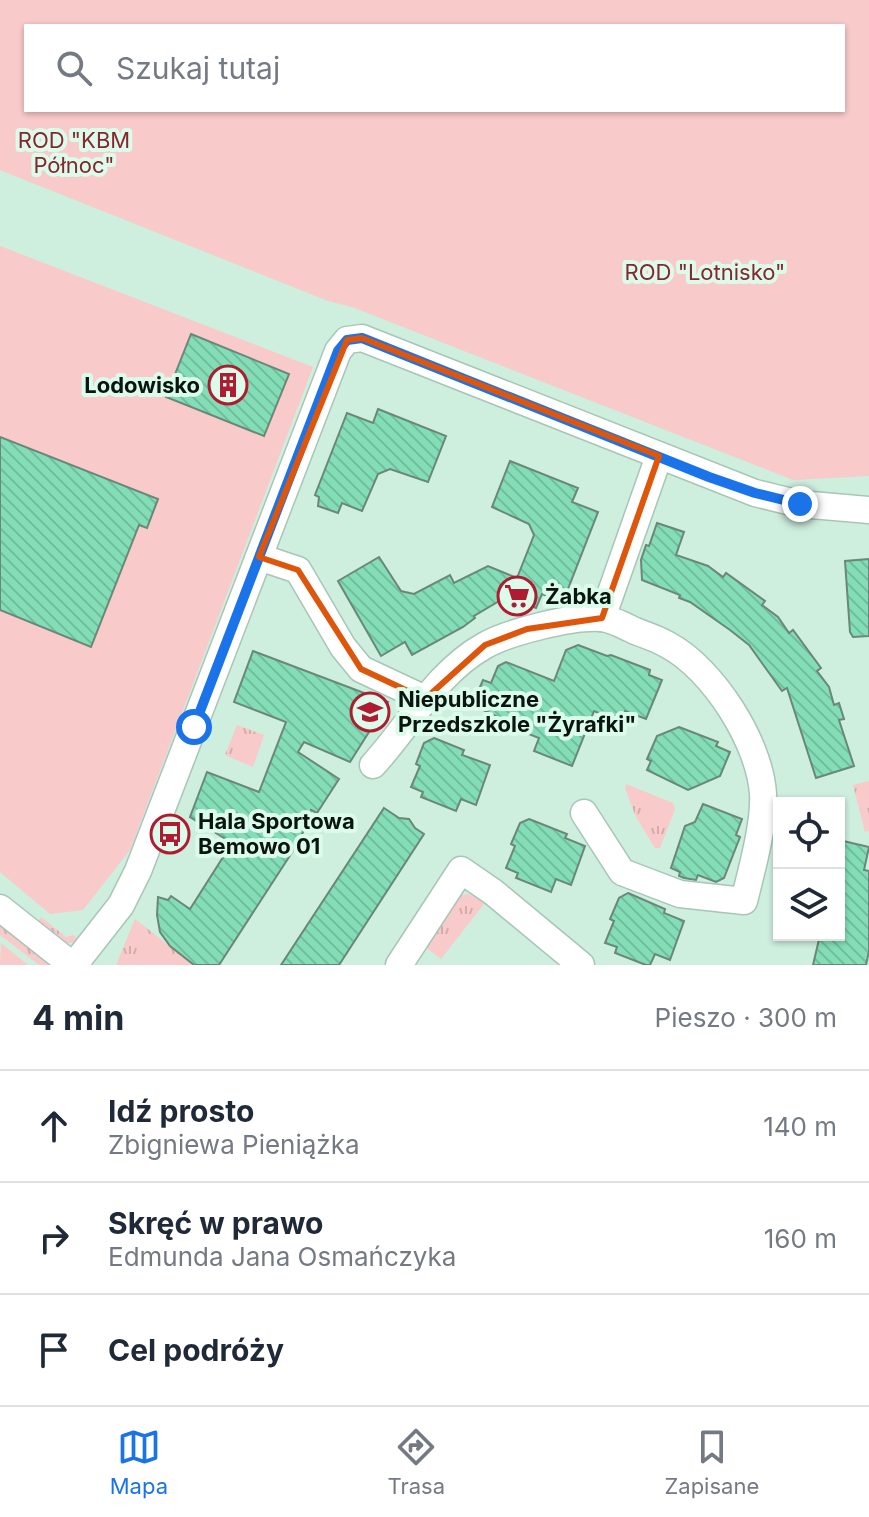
<!DOCTYPE html>
<html lang="pl">
<meta charset="utf-8">
<style>
body{margin:0;font-family:Inter,sans-serif;background:#f2f2f3;color:#1f2937}
.controls{position:absolute;right:24px;bottom:24px;display:grid;overflow:hidden;border-radius:0px;box-shadow:0 2px 6px #0004}
.controls button{width:72px;height:72px;display:grid;place-items:center;padding:0;border:0;border-bottom:2px solid #e0e1e3;background:#fff;color:#1f2937;font:40px sans-serif}
.stop{position:absolute;width:24px;height:24px;margin:-18px;border:6px solid #1a73e8;border-radius:50%;background:#fff}
.stop.end{background:#1a73e8;border-color:#fff;box-shadow:0 2px 8px #0008}
.list{margin:0;padding:0;list-style:none}
h2{display:flex;justify-content:space-between;align-items:center;height:104px;margin:0;padding:0 32px;font-size:34px}
h2 small{font-size:26px;font-weight:400;color:#747a83}
.list li{display:grid;grid-template-columns:52px 1fr auto;gap:24px;align-items:center;box-sizing:border-box;height:112px;padding:0 32px;border-top:2px solid #e0e1e3}
.list b{display:block;font-size:30px;white-space:nowrap}
.list p{margin:0;font-size:26px;white-space:nowrap;color:#747a83}
.list em{font-size:26px;font-style:normal;color:#747a83}
.icon{flex:none;width:44px;height:44px;fill:none;stroke:currentColor;stroke-width:2;stroke-linecap:round;stroke-linejoin:round}
.map{position:relative;flex:none;width:869px;height:965px;overflow:hidden}
.search{position:absolute;background:#fff;box-shadow:0 2px 6px #0004;left:24px;right:24px;top:24px;height:88px;display:flex;align-items:center;gap:20px;box-sizing:border-box;padding:0 28px;border-radius:0px;color:#747a83;font-size:30px}
.sheet{height:440px;background:#fff}
nav{display:flex;justify-content:space-around;align-items:center;box-sizing:border-box;height:112px;border-top:2px solid #e0e1e3;background:#fff;font-size:22px;color:#747a83}
nav a{display:grid;justify-items:center;gap:4px}
nav .on{color:#1a73e8}
.map>svg:first-child{display:block}
.grass{fill:url(#grass-tufts)}
.garden{fill:#f8cac9;fill-rule:evenodd}
.building{fill:url(#building-back-hatch);stroke:#6a8779;stroke-width:2}
.lines{fill:none;stroke-linecap:round;stroke-linejoin:round}
.minor-casing{stroke:#a7c6b7;stroke-width:29}
.minor{stroke:#fff;stroke-width:26}
.route{stroke:#1a73e8;stroke-width:10}
.marked{fill:none;stroke:#dd560c;stroke-width:6;stroke-linejoin:round}
.labels{text-anchor:middle;dominant-baseline:central;stroke-width:8;stroke-linejoin:round;paint-order:stroke}
.park-label{font-size:22px;fill:#88252e;stroke:#dbfbeb}
.poi-label{font-size:22px;font-weight:bold;fill:#0a1510;stroke:#dbfbeb;text-anchor:start}
</style>
<div class="map">
<svg width="869" height="965" viewBox="0 0 869 965">
<defs>
<pattern id="grass-tufts" width="24" height="20" patternUnits="userSpaceOnUse" patternTransform="scale(2)"><rect width="24" height="20" fill="#f8cac9"/><path d="M3 7l-1-3M5 7V3M7 7l1-3M15 17l-1-3M17 17v-4M19 17l1-3" fill="none" stroke="#d3adac"/></pattern>
<pattern id="building-back-hatch" width="6" height="6" patternUnits="userSpaceOnUse" patternTransform="scale(2)"><rect width="6" height="6" fill="#83deb7"/><path d="M-1 5l2 2M0 0l6 6M5-1l2 2" fill="none" stroke="#70be9c"/></pattern>
</defs>
<rect width="100%" height="100%" fill="#ceeede"/>
<g class="grass">
<polygon points="237,725 264,735 253,767 225,755"/>
<polygon points="869,781 869,831 865,832 853,785"/>
<polygon points="626,784 673,803 675,809 660,848 655,848 636,817 625,788"/>
<polygon points="467,894 487,900 441,959 425,947 459,896"/>
<polygon points="41,917 66,937 73,935 80,940 64,945 36,924"/>
<polygon points="135,919 194,965 116,965"/>
<polygon points="0,925 52,965 39,965 0,935"/>
<polygon points="1,943 28,965 0,965"/>
</g>
<g class="garden">
<path d="M0,0h869v476l-76,4 -441,-173 -24,-6 -328,-131zM26,26h817v84h-817z"/>
<polygon points="0,246 313,367 130,850 83,910 50,914 0,872"/>
</g>
<g class="building">
<polygon points="191,334 289,374 264,436 166,397"/>
<polygon points="378,409 446,436 428,482 390,469 378,474 362,511 342,503 338,513 318,506 319,497 315,495 347,413 373,423"/>
<polygon points="0,437 158,499 147,528 139,525 91,647 0,610"/>
<polygon points="510,461 578,488 572,502 598,512 566,594 562,592 558,600 542,594 536,608 506,597 474,616 475,618 463,627 412,655 405,642 381,656 338,581 379,557 401,591 414,594 450,575 454,583 488,566 517,578 534,535 529,524 492,507"/>
<polygon points="657,523 684,532 676,555 708,566 723,577 726,573 765,601 762,605 778,617 789,633 793,630 821,668 817,671 829,687 834,705 839,703 844,719 839,720 854,766 816,778 787,688 782,691 749,645 730,630 690,602 679,598 680,595 642,580 641,560 646,545 649,546"/>
<polygon points="869,559 869,636 853,637 850,632 845,561"/>
<polygon points="578,645 607,656 611,655 650,670 649,675 662,680 646,719 625,711 621,722 594,711 572,766 534,751 539,738 506,725 508,722 477,707 481,697 476,696 483,680 491,683 498,666 506,662 554,681 566,650"/>
<polygon points="253,651 388,702 350,762 304,742 298,752 339,779 317,813 311,810 300,840 219,965 194,965 170,946 160,932 157,915 158,897 168,900 171,896 190,909 232,843 190,817 207,772 259,792 286,722 234,702"/>
<polygon points="679,727 718,742 716,746 730,752 720,776 688,790 647,770 651,761 647,759 657,736"/>
<polygon points="434,738 464,750 462,755 490,765 476,805 461,799 456,811 421,797 423,792 411,787 420,766 416,764 424,743"/>
<polygon points="703,804 742,819 736,835 740,837 724,878 716,882 698,875 696,880 684,878 679,876 680,872 671,868 685,826 695,822"/>
<polygon points="384,808 399,818 409,819 415,828 424,834 339,965 281,965"/>
<polygon points="529,819 567,834 565,838 585,846 571,885 556,879 551,892 516,878 518,873 506,868 515,846 511,844 520,823"/>
<polygon points="839,840 869,847 864,870 869,871 869,951 866,965 813,965 820,935 839,935 839,911 843,892 839,891"/>
<polygon points="628,893 665,909 664,913 684,921 670,960 655,954 650,965 646,965 615,953 617,947 605,943 614,921 610,919 619,898"/>
</g>
<g class="lines">
<defs>
<g id="minor">
<polyline points="259,557 298,570 343,647 361,669 425,699"/>
<polyline points="602,618 659,456"/>
<path d="M373,765c37,-40 63,-92 111,-119 24,-14 88,-30 117,-28 11,1 24,8 34,13 11,4 23,8 33,14 45,24 92,98 95,149 2,28 -12,79 -19,107l-64,-7 -58,-22 -38,-59"/>
<polyline points="0,908 72,965"/>
<polyline points="74,965 121,905 138,871 338,351 347,340 362,338 755,493 800,504 869,510"/>
<polyline points="399,965 461,870 493,892 581,965"/>
</g>
</defs>
<use href="#minor" class="minor-casing"/>
<use href="#minor" class="minor"/>
</g>
<g class="lines">
<polyline class="route" points="194,727 338,351 347,340 362,338 709,477 755,493 800,504"/>
</g>
<path class="marked" d="M362,338l297,118 -57,162 -75,11 -42,16 -60,54 -64,-30 -63,-99 -39,-13 88,-217z"/>
<defs>
<symbol id="building-ring" viewBox="-11 -11 22 22"><circle r="9.5" fill="#dbfbeb" stroke="#af1c32" stroke-width="1.5"/><path d="M-4-6H4V6H1V3H-1V6H-4ZM-2.5-4.3h1.7v1.8h-1.7ZM.8-4.3h1.7v1.8H.8ZM-2.5-1h1.7V.8h-1.7ZM.8-1h1.7V.8H.8Z" fill="#af1c32"/></symbol>
<symbol id="supermarket-ring" viewBox="-11 -11 22 22"><circle r="9.5" fill="#dbfbeb" stroke="#af1c32" stroke-width="1.5"/><path d="M-6-5.5h2.5l.6 2H6L4.5 2H-2.5L-4.4-4H-6ZM-1.5 3.2a1.3 1.3 0 1 0 .1 0ZM3 3.2a1.3 1.3 0 1 0 .1 0Z" fill="#af1c32"/></symbol>
<symbol id="school-ring" viewBox="-11 -11 22 22"><circle r="9.5" fill="#dbfbeb" stroke="#af1c32" stroke-width="1.5"/><path d="M0-5L7-2L0 1L-7-2ZM-4 1L0 2.5L4 1V4Q0 6-4 4Z" fill="#af1c32"/></symbol>
<symbol id="bus-ring" viewBox="-11 -11 22 22"><circle r="9.5" fill="#dbfbeb" stroke="#af1c32" stroke-width="1.5"/><path d="M-5-6H5V4H4V6H2V4H-2V6H-4V4H-5ZM-3.5-4V0h7V-4ZM-3.5 1.2v1.5H-2V1.2ZM2 1.2v1.5H3.5V1.2Z" fill="#af1c32"/></symbol>
</defs>
<g fill-rule="evenodd">
<use href="#building-ring" x="206" y="363" width="44" height="44"/>
<use href="#supermarket-ring" x="495" y="574" width="44" height="44"/>
<use href="#school-ring" x="348" y="690" width="44" height="44"/>
<use href="#bus-ring" x="148" y="812" width="44" height="44"/>
</g>
<g class="labels">
<g class="park-label">
<text x="74" y="140">ROD "KBM<tspan x="74" dy="25">Północ"</tspan></text>
<text x="705" y="272">ROD "Lotnisko"</text>
</g>
<g class="poi-label">
<text x="200" y="385" text-anchor="end">Lodowisko</text>
<text x="545" y="596">Żabka</text>
<text x="398" y="699">Niepubliczne<tspan x="398" dy="25">Przedszkole "Żyrafki"</tspan></text>
<text x="198" y="821">Hala Sportowa<tspan x="198" dy="25">Bemowo 01</tspan></text>
</g>
</g>
</svg>
<div class="controls">
<button><svg class="icon" aria-label="locate" viewBox="0 0 24 24"><circle cx="12" cy="12" r="6"/><path d="M12 2v4M12 18v4M2 12h4M18 12h4"/></svg></button>
<button><svg class="icon" aria-label="layers" viewBox="0 0 24 24"><path d="M12 4l9 5-9 5-9-5zM3 14l9 5 9-5"/></svg></button>
</div>
<div class="stop" style="left:194px;top:727px"></div>
<div class="stop end" style="left:800px;top:504px"></div>
<div class="search"><svg class="icon" aria-label="search" viewBox="0 0 24 24"><circle cx="10" cy="10" r="6"/><path d="M15 15l6 6"/></svg>Szukaj tutaj</div>
</div>
<section class="sheet">
<h2>4 min<small>Pieszo · 300 m</small></h2>
<ul class="list">
<li><svg class="icon" aria-label="ahead" viewBox="0 0 24 24"><path d="M12 20V5M6 11l6-6 6 6"/></svg><div><b>Idź prosto</b><p>Zbigniewa Pieniążka</p></div><em>140 m</em></li>
<li><svg class="icon" aria-label="right" viewBox="0 0 24 24"><path d="M7 20v-9h11M14 6l5 5-5 5"/></svg><div><b>Skręć w prawo</b><p>Edmunda Jana Osmańczyka</p></div><em>160 m</em></li>
<li><svg class="icon" aria-label="arrive" viewBox="0 0 24 24"><path d="M6 21V4h12l-3 4 3 4H6"/></svg><div><b>Cel podróży</b></div></li>
</ul>
</section>
<nav>
<a class="on"><svg class="icon" aria-label="map" viewBox="0 0 24 24"><path d="M3 6l6-2 6 2 6-2v14l-6 2-6-2-6 2zM9 4v14M15 6v14"/></svg>Mapa</a>
<a><svg class="icon" aria-label="directions" viewBox="0 0 24 24"><path d="M12 3l9 9-9 9-9-9zM9 14v-3h6M13 9l2 2-2 2"/></svg>Trasa</a>
<a><svg class="icon" aria-label="saved" viewBox="0 0 24 24"><path d="M7 4h10v16l-5-4-5 4z"/></svg>Zapisane</a>
</nav>
